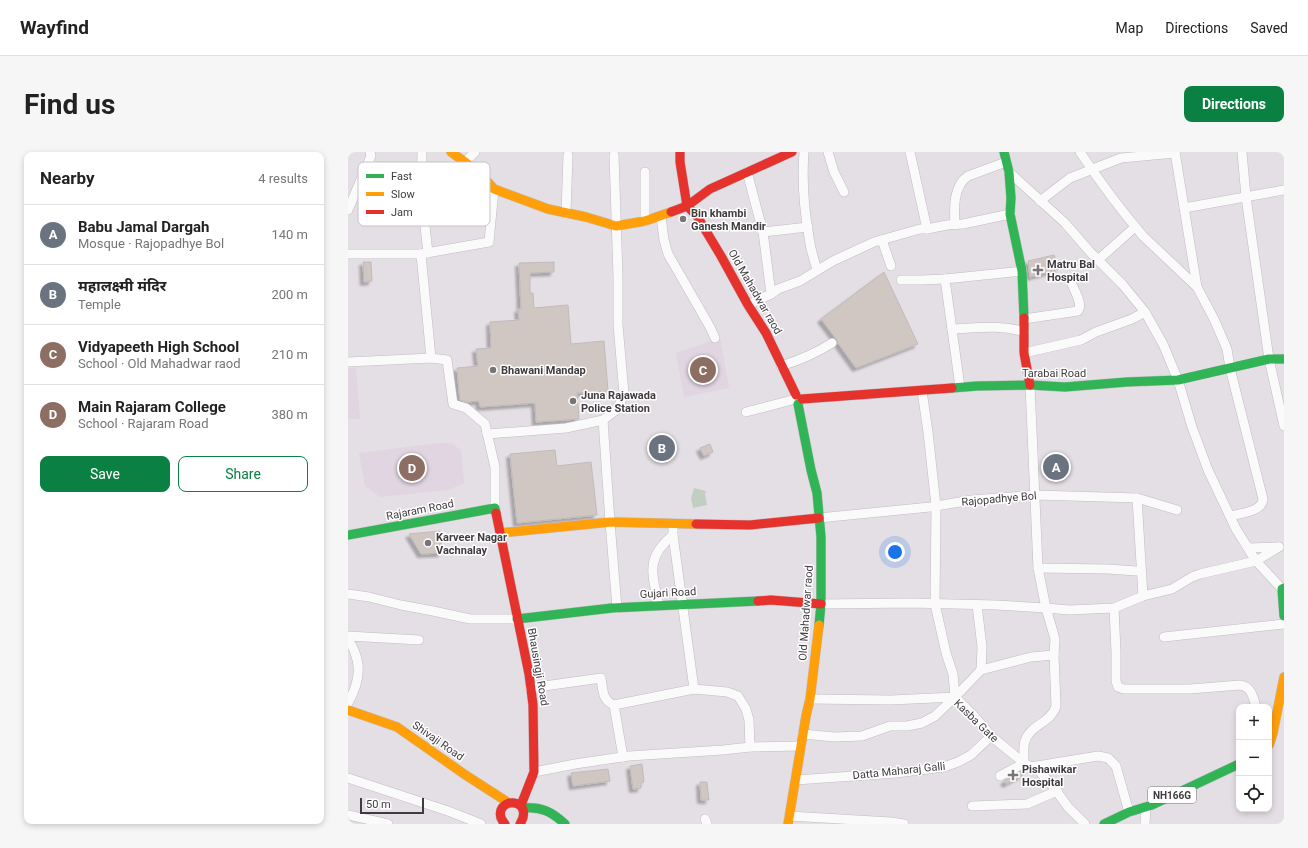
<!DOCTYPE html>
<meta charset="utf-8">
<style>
body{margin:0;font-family:Roboto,"Noto Sans Devanagari",sans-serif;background:#f6f6f6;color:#222}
.controls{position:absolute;right:12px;bottom:12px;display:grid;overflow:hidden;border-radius:8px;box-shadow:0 2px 6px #0003}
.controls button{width:36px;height:36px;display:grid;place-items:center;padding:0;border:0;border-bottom:1px solid #e0e0e0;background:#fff;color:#222;font:20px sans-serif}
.scale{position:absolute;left:12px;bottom:10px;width:64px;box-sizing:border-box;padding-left:4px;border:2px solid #3f3b3f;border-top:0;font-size:11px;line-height:14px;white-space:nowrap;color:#3f3b3f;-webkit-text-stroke:3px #fff;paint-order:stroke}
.you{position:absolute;left:547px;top:400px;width:14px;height:14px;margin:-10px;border:3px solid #fff;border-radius:50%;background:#1a73e8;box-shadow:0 0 0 6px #1a73e833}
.badge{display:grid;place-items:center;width:26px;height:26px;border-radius:50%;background:#0b8043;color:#fff;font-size:13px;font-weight:700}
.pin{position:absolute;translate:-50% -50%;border:2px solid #fff;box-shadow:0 1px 4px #0006}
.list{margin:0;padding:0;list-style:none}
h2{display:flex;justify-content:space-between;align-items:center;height:52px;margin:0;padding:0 16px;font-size:17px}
h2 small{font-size:13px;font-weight:400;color:#767676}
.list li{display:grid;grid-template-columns:26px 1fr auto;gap:12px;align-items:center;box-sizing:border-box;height:60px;padding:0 16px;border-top:1px solid #e0e0e0}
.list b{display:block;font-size:15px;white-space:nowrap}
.list p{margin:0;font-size:13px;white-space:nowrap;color:#767676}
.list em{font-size:13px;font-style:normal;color:#767676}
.actions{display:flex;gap:8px;padding:12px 16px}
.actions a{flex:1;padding:9px 0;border:1px solid #0b8043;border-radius:8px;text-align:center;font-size:14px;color:#0b8043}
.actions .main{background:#0b8043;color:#fff}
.icon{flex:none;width:22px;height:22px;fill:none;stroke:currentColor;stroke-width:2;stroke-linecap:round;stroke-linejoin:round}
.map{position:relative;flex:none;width:936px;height:672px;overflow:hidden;border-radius:8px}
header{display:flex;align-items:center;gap:24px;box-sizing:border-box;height:56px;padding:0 20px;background:#fff;border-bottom:1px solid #e0e0e0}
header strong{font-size:19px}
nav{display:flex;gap:22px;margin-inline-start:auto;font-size:14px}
.intro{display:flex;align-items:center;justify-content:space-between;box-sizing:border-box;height:96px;padding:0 24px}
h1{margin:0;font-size:28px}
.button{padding:10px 18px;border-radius:8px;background:#0b8043;color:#fff;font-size:14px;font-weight:700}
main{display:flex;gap:24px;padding:0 24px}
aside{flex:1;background:#fff;border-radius:8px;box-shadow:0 2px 6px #0003}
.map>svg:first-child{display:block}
.built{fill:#e0d5e1}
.green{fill:#c1cfc3}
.building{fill:#d1c7c2;stroke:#bfbbbb;filter:url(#shadow)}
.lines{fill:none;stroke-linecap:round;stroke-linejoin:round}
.street-casing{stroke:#c0bcc0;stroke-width:10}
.fast-casing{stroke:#c0bcc0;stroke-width:10}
.slow-casing{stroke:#c0bcc0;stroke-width:10}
.jam-casing{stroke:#c0bcc0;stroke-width:10}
.street{stroke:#fbfafb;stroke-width:9}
.fast{stroke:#30b455;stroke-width:9}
.slow{stroke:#ff9f0a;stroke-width:9}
.jam{stroke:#e5322d;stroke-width:9}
.poi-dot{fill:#797479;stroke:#fff;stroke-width:1.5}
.labels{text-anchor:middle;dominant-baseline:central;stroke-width:3;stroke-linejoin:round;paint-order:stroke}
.shield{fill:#fff;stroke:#797679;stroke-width:1}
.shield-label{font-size:10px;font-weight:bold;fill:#3f3b3f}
.poi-label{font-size:11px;font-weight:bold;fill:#3f3b3f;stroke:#fff;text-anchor:start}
.street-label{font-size:11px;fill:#3f3b3f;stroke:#fff}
.key{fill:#fff;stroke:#c5c4c5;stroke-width:1}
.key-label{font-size:11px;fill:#3f3b3f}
</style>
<header>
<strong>Wayfind</strong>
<nav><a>Map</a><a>Directions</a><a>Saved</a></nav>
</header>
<div class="intro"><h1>Find us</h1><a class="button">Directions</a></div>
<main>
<aside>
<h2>Nearby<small>4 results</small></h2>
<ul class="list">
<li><span class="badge" style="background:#6b7280">A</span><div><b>Babu Jamal Dargah</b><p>Mosque · Rajopadhye Bol</p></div><em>140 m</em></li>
<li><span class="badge" style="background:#6b7280">B</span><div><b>महालक्ष्मी मंदिर</b><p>Temple</p></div><em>200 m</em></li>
<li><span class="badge" style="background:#8d6e63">C</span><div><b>Vidyapeeth High School</b><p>School · Old Mahadwar raod</p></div><em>210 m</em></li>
<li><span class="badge" style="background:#8d6e63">D</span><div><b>Main Rajaram College</b><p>School · Rajaram Road</p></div><em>380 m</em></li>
</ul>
<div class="actions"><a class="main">Save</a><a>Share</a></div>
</aside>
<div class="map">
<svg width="936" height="672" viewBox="0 0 936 672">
<defs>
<filter id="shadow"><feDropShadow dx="-3.5" dy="3.5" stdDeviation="1" flood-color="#0004"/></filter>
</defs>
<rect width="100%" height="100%" fill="#e4dfe4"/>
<g class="built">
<polygon points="372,186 381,236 336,245 328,201"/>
<polygon points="0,216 8,216 12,267 0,267"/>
<polygon points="91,291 103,291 113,298 116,331 100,338 32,345 17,334 11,301"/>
</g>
<polygon class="green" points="346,336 358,339 357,343 359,353 345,356 343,346"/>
<g class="building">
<polygon points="706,103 711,117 682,125 680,109"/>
<polygon points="15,110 23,110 24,129 16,130"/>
<polygon points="206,110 206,120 182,121 182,141 185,141 186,156 220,153 223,192 256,189 260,239 229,241 231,267 188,270 187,251 132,255 131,249 118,250 112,248 109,216 130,214 128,197 143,196 142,170 171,168 170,157 173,157 171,111"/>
<polygon points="536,120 570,192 508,216 490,191 489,188 473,167"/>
<polygon points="362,292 365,300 356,304 352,296"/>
<polygon points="207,298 209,314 243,310 249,363 169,371 162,302"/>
<polygon points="92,379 94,401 73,402 61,382"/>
<polygon points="294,612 296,630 293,631 293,636 285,637 282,614"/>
<polygon points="260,617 262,629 225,634 223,621"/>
<polygon points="673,619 675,623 658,632 656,629"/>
<polygon points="352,630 359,630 361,648 353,648"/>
</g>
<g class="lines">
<defs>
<g id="street">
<polyline points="74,0 73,39 80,101"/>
<path d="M456,0c-2,27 0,57 5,85 1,11 5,22 8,33"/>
<polyline points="480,0 486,20 496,40"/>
<polyline points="562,0 579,77"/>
<path d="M732,0c20,30 40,57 63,84l54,51"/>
<path d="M827,0l22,135 17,32 13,30 3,19 33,131c-1,13 -22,14 -33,17"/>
<polyline points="894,0 898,45 921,207 936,274"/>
<polyline points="117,10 127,0"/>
<polyline points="399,20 415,80 460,75"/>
<polyline points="661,20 717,71 743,101 775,133 797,160 815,192 830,228 844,275 860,318 888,377 908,409 934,437"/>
<polyline points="692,49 722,26 773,6 827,1"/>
<polyline points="836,56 936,38"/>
<polyline points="0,58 23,4 22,0"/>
<polyline points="218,61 220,3"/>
<polyline points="313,64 316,88 320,102 362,175 367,186"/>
<polyline points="297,69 297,20"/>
<path d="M607,73c-1,-16 -2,-39 13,-49l38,-14"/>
<polyline points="415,80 423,142"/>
<polyline points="534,88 543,114"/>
<polyline points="0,102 73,102 141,90 146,37"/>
<polyline points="73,102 83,206"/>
<polyline points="750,108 787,75"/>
<polyline points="553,128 573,128 597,127"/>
<polyline points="400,153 423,142 430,137 452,129 485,109 526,90 572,77 579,77 599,73 615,72 662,62"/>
<path d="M676,167l54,-8c5,-7 -3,-19 -6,-27"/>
<path d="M604,177c24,-1 49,-5 72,3"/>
<polyline points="676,201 733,188 748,180 784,167 797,160"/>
<polyline points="0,210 83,206 99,208 105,252 118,256 137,272 147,315 147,356"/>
<path d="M433,214c19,-6 34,-12 51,-23"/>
<polyline points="612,235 597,127 674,119"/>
<polyline points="574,239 580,280 588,354 587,452 598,501 605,522 607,545"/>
<polyline points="398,260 444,248"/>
<polyline points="255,268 262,370 269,456"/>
<polyline points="139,282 218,276 255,268 267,259 272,251 276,242 270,173 270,125 266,3"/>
<polyline points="789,346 795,444"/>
<polyline points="471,366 582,355 624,348 688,343 789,346 829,358"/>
<polyline points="325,372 325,383 346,537"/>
<polyline points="900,396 931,395"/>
<polyline points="690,416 760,417 788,419"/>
<polyline points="0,442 21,445 53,453 85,459 122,467 169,467"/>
<polyline points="473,452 563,451 648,453 698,456 690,416 682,233"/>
<path d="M311,453c-7,-31 -14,-47 14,-70"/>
<polyline points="629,453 634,495 633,518"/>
<path d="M766,456l2,44v29l2,6 6,2h66l50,-4c12,2 13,12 16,22"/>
<polyline points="0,484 71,488"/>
<polyline points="816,485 936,472"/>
<path d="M0,487c2,5 6,9 7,14 7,17 1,36 -7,50"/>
<path d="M182,536l71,-10c2,12 1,22 13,27l80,-16 33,3 11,4 8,13 3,11 1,27"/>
<polyline points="462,547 543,548 607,545 627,565 643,584 676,611 691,619 704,633 720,655 737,672"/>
<polyline points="266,553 275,605"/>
<polyline points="455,582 486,585 514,584 542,574 559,574 574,571 587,564 607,545 633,518 683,505 706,503"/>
<polyline points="683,615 750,604 760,606 768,614 781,660"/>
<polyline points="186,620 227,612 281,604 375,598 402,595 453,594"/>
<path d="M652,624l24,-13c0,-7 -1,-16 1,-22 5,-16 27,-19 31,-35l-2,-51 1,-16 -9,-31 23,2 45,-2 29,-12 29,-7 20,-12 8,-3 56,-13 23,-14"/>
<polyline points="0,626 100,659 133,672"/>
<polyline points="448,628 548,621 596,615 610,610 623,603 643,584"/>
<polyline points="624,654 679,652 709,639"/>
<polyline points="0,663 40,672"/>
<polyline points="441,664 543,670 556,672"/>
<polyline points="357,667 359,672"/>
<polyline points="797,672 798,655"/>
</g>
<g id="fast">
<polyline points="656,0 661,20 663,46 662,62 674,119 676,166"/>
<polyline points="604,236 629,234 682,233 717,235 779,230 830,228 921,207 936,207"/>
<polyline points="450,252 463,318 469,341 473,385 473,452 471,473"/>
<polyline points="0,383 147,356 148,361"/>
<polyline points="936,436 934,437 936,464"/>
<polyline points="169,467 264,456 410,449"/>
<path d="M175,656c18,-2 29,4 42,16"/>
<polyline points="756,672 781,660 804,653 891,612"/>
</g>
<g id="slow">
<polyline points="103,0 131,20 146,37 200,57 238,65 268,74 297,69 323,60"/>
<polyline points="152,381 262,370 348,372"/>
<polyline points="0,558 49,575 116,622 161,651"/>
<polyline points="921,593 925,581 936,525"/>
<polyline points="440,672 458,564 462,547 471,473"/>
</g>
<g id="jam">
<polyline points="332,0 332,10 339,54"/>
<polyline points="339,54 349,64 373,104 400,153 418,181 448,243"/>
<polyline points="323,60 339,54 362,37 444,0"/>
<polyline points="676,166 676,201 682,233"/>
<polyline points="454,247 604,236"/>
<polyline points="148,361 181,522 185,553 186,620 173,653"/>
<polyline points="348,372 402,373 471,366"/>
<polyline points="410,449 423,448 473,452"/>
<path d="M157,672c-4,-4 -6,-8 -4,-14 6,-14 32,-7 19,14"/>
</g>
</defs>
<use href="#street" class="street-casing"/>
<use href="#fast" class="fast-casing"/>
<use href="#slow" class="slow-casing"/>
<use href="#jam" class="jam-casing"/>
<use href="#street" class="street"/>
<use href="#fast" class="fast"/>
<use href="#slow" class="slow"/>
<use href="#jam" class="jam"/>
</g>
<g class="poi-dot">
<circle cx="335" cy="67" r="4"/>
<path d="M688 112h4v4h4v4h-4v4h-4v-4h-4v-4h4z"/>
<circle cx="145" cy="218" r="4"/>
<circle cx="225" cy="249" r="4"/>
<circle cx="80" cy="391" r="4"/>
<path d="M663 617h4v4h4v4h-4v4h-4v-4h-4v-4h4z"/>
</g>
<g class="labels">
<rect class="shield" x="800" y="635" width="48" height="16" rx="3"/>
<g class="shield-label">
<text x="824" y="643">NH166G</text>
</g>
<g class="poi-label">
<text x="343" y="61">Bin khambi<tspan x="343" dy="13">Ganesh Mandir</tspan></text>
<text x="699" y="112">Matru Bal<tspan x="699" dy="13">Hospital</tspan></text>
<text x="153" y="218">Bhawani Mandap</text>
<text x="233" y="243">Juna Rajawada<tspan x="233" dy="13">Police Station</tspan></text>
<text x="88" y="385">Karveer Nagar<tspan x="88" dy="13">Vachnalay</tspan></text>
<text x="674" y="617">Pishawikar<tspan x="674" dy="13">Hospital</tspan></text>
</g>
<g class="street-label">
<text transform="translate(407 140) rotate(60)">Old Mahadwar raod</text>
<text x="706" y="221">Tarabai Road</text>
<text transform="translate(651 347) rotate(-5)">Rajopadhye Bol</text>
<text transform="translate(72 358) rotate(-11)">Rajaram Road</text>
<text transform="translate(320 441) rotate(-3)">Gujari Road</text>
<text transform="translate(458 461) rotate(-86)">Old Mahadwar raod</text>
<text transform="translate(190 515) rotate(80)">Bhausingji Road</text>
<text transform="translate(628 569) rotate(44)">Kasba Gate</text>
<text transform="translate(90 589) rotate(35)">Shivaji Road</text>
<text transform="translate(551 619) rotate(-6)">Datta Maharaj Galli</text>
</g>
</g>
<rect x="10" y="10" width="132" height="64" rx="6" class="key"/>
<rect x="18" y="22" width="18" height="4" fill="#30b455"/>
<rect x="18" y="40" width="18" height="4" fill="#ff9f0a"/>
<rect x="18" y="58" width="18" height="4" fill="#e5322d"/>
<g class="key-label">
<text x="43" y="28">Fast</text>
<text x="43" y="46">Slow</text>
<text x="43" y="64">Jam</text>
</g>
</svg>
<div class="controls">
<button>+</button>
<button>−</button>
<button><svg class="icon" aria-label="locate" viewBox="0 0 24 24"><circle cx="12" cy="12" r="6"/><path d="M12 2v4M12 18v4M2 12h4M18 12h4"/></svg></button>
</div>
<div class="scale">50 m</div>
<div class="you"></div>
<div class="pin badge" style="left:708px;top:315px;background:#6b7280">A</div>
<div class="pin badge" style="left:314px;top:296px;background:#6b7280">B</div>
<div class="pin badge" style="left:355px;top:218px;background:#8d6e63">C</div>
<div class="pin badge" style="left:64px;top:316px;background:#8d6e63">D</div>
</div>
</main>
